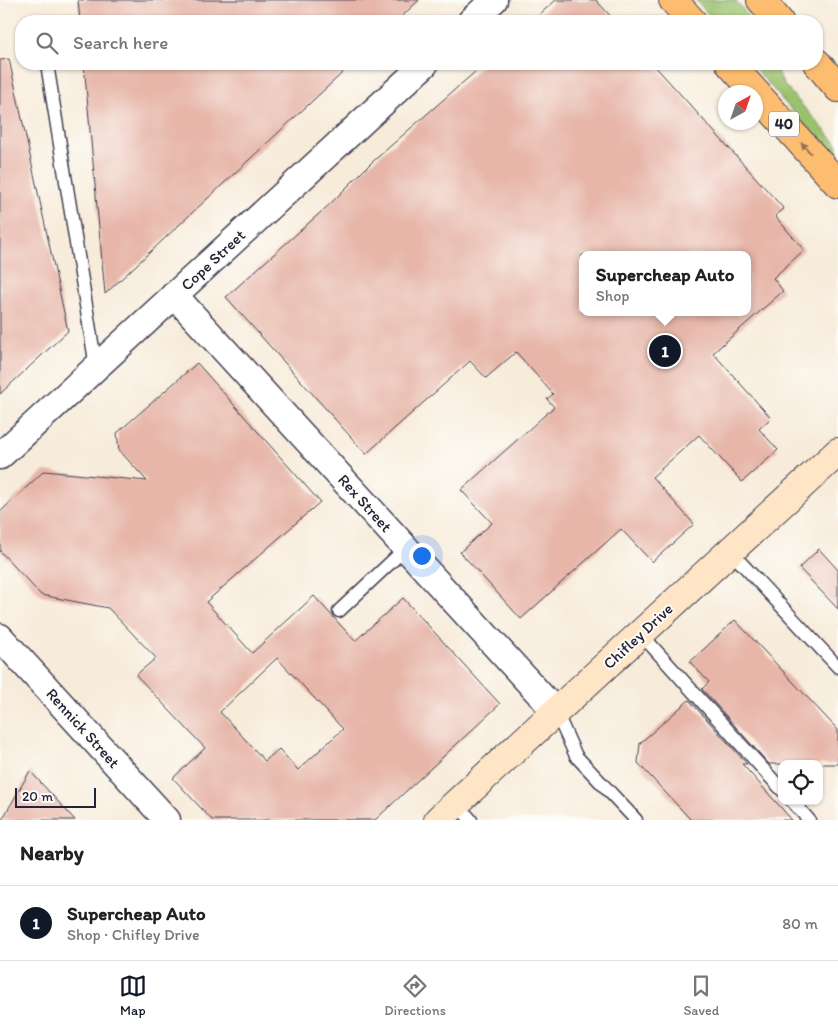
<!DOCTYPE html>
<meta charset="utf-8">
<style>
body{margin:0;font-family:Itim,sans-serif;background:#f2f2f2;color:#222}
.controls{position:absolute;right:15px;bottom:15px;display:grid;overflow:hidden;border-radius:10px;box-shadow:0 1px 4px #0004}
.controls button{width:45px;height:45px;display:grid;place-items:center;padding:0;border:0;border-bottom:1px solid #e0e0e0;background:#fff;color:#222;font:25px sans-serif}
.compass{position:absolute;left:718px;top:85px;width:45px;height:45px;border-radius:50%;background:#fff;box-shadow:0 1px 4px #0004;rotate:40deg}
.scale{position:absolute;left:15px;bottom:12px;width:81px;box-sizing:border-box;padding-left:5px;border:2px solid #22223b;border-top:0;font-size:14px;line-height:18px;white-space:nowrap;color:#22223b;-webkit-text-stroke:4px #fdfcf7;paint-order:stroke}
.you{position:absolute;left:421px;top:555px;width:18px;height:18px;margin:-12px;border:4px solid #fff;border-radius:50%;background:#1a73e8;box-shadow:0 0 0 8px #1a73e833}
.badge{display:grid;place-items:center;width:32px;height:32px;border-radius:50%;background:#111827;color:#fff;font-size:16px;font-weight:700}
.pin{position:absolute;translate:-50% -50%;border:2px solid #fff;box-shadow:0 1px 5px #0006}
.popup{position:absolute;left:579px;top:251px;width:172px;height:65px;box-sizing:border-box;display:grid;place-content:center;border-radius:10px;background:#fff;filter:drop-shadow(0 1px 4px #0005);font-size:16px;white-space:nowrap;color:#767676}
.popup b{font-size:19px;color:#222}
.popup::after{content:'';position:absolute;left:50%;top:100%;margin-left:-10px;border:10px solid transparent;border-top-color:#fff}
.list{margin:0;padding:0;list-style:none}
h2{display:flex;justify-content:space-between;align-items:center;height:65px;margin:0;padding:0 20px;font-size:21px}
h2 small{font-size:16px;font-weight:400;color:#767676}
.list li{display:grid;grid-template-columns:32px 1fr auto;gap:15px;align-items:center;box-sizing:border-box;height:75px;padding:0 20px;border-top:1px solid #e0e0e0}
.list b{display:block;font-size:19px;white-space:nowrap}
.list p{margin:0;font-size:16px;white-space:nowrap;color:#767676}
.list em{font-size:16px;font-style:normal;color:#767676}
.icon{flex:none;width:28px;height:28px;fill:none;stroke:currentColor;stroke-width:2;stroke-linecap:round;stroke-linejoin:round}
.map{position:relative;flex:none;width:838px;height:820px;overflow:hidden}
.search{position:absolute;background:#fff;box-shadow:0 1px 4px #0004;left:15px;right:15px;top:15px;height:55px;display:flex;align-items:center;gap:12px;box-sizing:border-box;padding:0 18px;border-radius:20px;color:#767676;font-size:19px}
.sheet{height:140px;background:#fff}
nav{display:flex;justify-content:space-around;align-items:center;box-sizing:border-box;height:70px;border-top:1px solid #e0e0e0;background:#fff;font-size:14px;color:#767676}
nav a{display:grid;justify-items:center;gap:2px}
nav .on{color:#111827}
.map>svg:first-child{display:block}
.green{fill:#9ac16c;stroke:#5e7254}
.building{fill:#e7b6a9;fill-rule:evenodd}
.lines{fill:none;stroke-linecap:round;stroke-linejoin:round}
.lane-casing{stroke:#424053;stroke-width:15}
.street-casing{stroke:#424053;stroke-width:29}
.secondary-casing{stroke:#424053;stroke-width:30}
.highway-casing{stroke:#424053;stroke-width:30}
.lane{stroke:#fff;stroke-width:12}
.street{stroke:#fff;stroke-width:26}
.secondary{stroke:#fee5c5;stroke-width:28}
.highway{stroke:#fcbd6f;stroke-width:28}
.oneway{fill:#8f7055}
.labels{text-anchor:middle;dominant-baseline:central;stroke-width:4;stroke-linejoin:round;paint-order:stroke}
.shield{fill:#fdfcf7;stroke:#646373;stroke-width:1}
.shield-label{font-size:15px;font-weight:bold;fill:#22223b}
.street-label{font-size:16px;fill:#22223b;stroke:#fdfcf7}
</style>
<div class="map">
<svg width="838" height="820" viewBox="0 0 838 820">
<rect width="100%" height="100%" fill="#fdfcf7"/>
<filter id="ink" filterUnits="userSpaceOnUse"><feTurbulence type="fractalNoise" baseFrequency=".02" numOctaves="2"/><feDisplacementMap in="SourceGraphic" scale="10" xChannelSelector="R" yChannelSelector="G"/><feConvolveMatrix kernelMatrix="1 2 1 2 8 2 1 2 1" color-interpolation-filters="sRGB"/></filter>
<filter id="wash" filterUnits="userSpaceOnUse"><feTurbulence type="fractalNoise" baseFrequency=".0096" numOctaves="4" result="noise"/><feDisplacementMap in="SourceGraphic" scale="20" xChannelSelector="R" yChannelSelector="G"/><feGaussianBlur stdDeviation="1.12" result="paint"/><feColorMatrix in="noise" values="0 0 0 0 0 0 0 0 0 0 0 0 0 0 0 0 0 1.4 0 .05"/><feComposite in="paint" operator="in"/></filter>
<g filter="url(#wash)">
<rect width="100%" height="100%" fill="#f7ebd9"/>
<g class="green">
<polygon points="696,0 735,0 743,9 750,21 714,21"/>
<polygon points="751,64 773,64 784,85 838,145 838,163"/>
</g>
<g id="blocks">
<g class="building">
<polygon points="78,0 419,0 397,21 80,21"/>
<polygon points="556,0 596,0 615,21 532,21"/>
<polygon points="9,59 68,331 0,394 0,60"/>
<polygon points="84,64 352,64 105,294"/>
<path d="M484,64h169l131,145 -9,7 29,34 -31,28 10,13 -70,62 58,65 -12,11 19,21 -36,32 -43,-47 -47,42 42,47 -42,38 -31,-33 -100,90 -61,-67 32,-29 -31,-33 93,-83 -7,-8 6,-5 -37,-42 -30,26 -16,-17 -104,93 -140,-157 104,-93 40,-40zM582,255h166v57h-166z"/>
<path d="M197,363l123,139 -114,100 46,51 62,-57 41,45 48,-43 97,106 -125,116h-163l-39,-42 32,-30 -69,-73 20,-17 -48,-50 -67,-13 -41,-44v-39l44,-41 103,10 -28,-31 -2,-17zM277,658l66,71 -45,41 -19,-21 -14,12 -45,-49z"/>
<polygon points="819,549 838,570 838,609 799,568"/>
<polygon points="735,620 838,730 838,764 769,764 702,689 709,682 690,662"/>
<polygon points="689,700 747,764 742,764 792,820 691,820 638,763 640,743"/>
<polygon points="30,771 75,820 2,820"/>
</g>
</g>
</g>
<g filter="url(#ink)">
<use href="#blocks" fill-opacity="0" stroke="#424053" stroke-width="1"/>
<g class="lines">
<defs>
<g id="lane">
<polyline points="47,64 96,367"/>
<polyline points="730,551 838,667"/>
<polyline points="339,611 406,548"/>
<polyline points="640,633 782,790"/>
<polyline points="556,712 576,756 636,820"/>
<polyline points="792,801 809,820"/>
<polyline points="456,803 471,820"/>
</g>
<g id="street">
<polyline points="471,21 494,0"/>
<polyline points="174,295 556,712"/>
<polyline points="0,456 425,64"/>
<polyline points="0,637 167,820"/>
</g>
<polyline id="secondary" points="438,820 838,452"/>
<g id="highway">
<polyline points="673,0 692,21"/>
<polyline points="761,0 779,21"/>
<polyline points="817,63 838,88"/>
<polyline points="730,64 838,184"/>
</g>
</defs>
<use href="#lane" class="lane-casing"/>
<use href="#street" class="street-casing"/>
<use href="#secondary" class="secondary-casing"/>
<use href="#highway" class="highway-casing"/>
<use href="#lane" class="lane"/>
<use href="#street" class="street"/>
<use href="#secondary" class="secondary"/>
<use href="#highway" class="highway"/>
</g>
<defs><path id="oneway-solid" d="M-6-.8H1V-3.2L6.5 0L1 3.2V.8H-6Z" transform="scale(1.25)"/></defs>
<use class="oneway" href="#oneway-solid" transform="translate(806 148) rotate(-132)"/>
</g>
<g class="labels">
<rect class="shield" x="769" y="111.5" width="30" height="25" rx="4"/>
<g class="shield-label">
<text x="784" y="124">40</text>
</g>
<g class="street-label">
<text transform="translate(213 260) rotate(-43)">Cope Street</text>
<text transform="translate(365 503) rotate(48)">Rex Street</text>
<text transform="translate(638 636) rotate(-43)">Chifley Drive</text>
<text transform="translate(83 728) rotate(48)">Rennick Street</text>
</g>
</g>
</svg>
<div class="controls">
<button><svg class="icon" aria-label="locate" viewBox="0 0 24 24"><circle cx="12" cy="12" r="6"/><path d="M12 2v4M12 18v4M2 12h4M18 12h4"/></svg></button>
</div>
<svg class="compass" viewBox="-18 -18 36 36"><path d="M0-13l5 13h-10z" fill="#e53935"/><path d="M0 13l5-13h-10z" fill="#767676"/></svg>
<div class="scale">20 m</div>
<div class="you"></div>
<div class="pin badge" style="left:665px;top:351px">1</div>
<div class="popup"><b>Supercheap Auto</b>Shop</div>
<div class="search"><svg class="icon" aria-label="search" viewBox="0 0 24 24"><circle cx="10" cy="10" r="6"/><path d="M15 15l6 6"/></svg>Search here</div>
</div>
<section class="sheet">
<h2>Nearby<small></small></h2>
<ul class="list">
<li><span class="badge">1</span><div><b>Supercheap Auto</b><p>Shop · Chifley Drive</p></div><em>80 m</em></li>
</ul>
</section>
<nav>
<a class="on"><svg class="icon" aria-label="map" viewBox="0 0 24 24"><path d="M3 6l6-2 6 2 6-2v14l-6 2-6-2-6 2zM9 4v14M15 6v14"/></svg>Map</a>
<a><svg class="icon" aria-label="directions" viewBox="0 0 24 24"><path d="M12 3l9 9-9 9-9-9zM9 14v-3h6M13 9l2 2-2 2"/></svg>Directions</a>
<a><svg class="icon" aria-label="saved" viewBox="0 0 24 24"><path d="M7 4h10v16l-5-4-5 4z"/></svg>Saved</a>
</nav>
